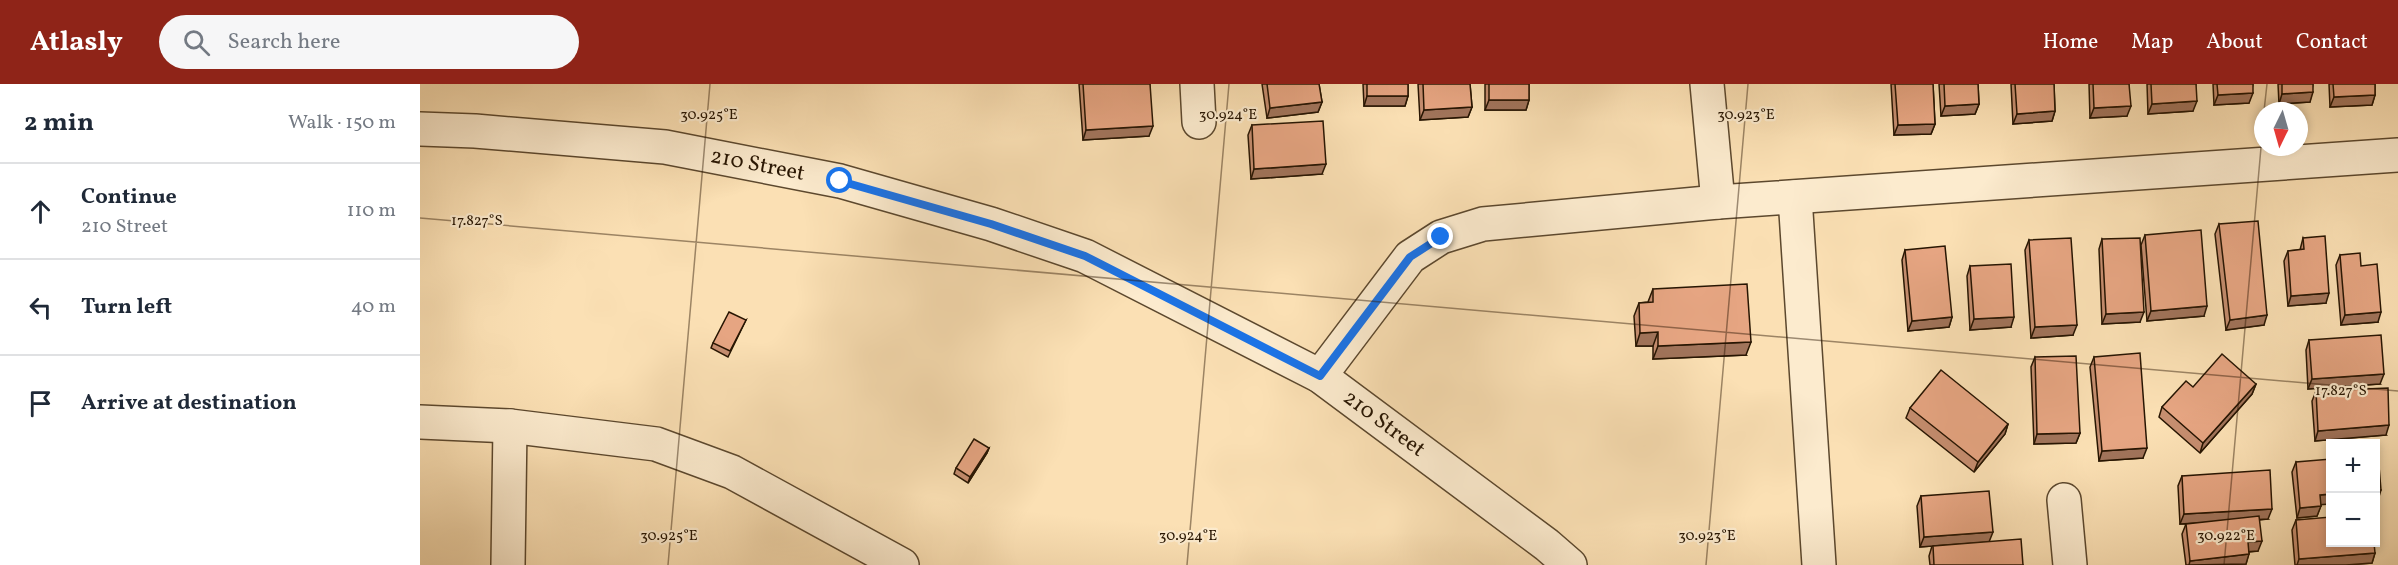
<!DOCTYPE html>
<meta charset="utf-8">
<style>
body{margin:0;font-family:Vollkorn,serif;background:#f6f6f7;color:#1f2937}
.controls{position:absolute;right:18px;bottom:18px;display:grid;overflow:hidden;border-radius:0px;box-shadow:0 3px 9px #0003}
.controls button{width:54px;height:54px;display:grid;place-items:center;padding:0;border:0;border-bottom:2px solid #e0e1e3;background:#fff;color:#1f2937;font:30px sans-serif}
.compass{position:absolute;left:1834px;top:18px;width:54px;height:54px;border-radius:50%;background:#fff;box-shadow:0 3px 9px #0003;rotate:185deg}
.stop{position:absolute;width:18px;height:18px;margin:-14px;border:4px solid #1a73e8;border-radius:50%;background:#fff}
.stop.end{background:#1a73e8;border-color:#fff;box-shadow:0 2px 6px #0008}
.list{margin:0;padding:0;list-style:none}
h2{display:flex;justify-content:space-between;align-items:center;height:78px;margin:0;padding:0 24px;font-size:26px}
h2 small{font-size:20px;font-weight:400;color:#747a83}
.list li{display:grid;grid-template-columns:39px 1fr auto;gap:18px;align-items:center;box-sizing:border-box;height:96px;padding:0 24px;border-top:2px solid #e0e1e3}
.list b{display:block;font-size:22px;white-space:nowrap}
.list p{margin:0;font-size:20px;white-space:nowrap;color:#747a83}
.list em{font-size:20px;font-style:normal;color:#747a83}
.icon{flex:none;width:33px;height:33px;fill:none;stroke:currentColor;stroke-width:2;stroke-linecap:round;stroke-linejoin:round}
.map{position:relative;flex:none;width:1978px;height:481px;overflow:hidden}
header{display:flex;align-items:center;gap:36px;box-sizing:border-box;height:84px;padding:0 30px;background:#8f2418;color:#fff}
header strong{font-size:28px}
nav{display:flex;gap:33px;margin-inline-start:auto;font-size:21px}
.search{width:420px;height:54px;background:#f6f6f7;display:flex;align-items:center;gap:15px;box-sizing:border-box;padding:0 21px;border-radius:33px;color:#747a83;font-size:22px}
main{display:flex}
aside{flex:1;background:#fff}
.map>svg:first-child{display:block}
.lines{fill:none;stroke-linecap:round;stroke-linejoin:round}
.minor-casing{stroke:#5c482e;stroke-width:36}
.minor{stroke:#fcebce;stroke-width:33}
.wall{fill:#c68e70;stroke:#271502;stroke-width:1.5}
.shaded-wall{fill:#a1745b;stroke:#271502;stroke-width:1.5}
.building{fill:#e6a582;stroke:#271502;stroke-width:1.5}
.route{stroke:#1a73e8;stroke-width:8}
.ticks{fill:none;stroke:#271502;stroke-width:1.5;stroke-opacity:0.45}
.labels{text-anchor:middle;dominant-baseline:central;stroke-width:4.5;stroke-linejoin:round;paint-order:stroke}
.street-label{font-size:22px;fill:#271502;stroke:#fcebce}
.ticks-label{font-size:15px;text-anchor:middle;fill:#271502;stroke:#fcebce;stroke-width:4.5;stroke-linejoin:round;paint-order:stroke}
</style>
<header>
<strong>Atlasly</strong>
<div class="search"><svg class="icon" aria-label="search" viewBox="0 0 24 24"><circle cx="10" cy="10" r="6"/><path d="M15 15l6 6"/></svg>Search here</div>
<nav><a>Home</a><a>Map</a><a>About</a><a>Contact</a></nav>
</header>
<main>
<aside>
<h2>2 min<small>Walk · 150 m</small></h2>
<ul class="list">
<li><svg class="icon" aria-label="ahead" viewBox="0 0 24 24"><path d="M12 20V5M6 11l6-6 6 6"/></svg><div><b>Continue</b><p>210 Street</p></div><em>110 m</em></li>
<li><svg class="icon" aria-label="left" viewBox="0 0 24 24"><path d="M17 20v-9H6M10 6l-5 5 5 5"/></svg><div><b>Turn left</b></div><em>40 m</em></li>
<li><svg class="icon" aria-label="arrive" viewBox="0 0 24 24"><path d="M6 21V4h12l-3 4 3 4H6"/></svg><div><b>Arrive at destination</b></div></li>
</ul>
</aside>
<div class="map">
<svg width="1978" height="481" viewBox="0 0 1978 481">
<rect width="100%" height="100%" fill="#fbe0b4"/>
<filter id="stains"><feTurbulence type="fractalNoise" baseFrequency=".00333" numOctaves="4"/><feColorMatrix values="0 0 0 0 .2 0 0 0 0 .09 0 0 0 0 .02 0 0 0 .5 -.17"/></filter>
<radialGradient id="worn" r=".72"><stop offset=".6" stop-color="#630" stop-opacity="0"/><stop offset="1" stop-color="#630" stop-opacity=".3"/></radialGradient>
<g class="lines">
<defs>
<g id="minor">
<polyline points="777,0 779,38"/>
<polyline points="1287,0 1298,118"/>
<path id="s1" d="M0,45l55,2 190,16 175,34 151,43 94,32 235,120 227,169 23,20"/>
<polyline points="1375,113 1399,481"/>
<polyline points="900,292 990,173 1021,153 1063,140 1298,118 1978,71"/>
<polyline points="0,338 90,342 236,360 312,388 482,481"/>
<polyline points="1644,416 1650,481"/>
<polyline points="88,481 90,342"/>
</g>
</defs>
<use href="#minor" class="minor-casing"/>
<use href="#minor" class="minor"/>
</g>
<g class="wall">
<polygon points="659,0 730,0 729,52 663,56"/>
<polygon points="842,0 899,0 902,18 898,28 847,34"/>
<polygon points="943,0 988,0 988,12 985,22 944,22"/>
<polygon points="998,0 1050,0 1052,23 1048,33 1000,36"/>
<polygon points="1065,0 1109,0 1109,16 1106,26 1065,26"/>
<polygon points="1471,0 1513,0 1515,40 1511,50 1474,51"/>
<polygon points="1519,0 1558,0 1559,20 1555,30 1521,32"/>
<polygon points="1591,0 1634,0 1635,27 1632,37 1593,40"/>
<polygon points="1669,0 1709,0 1707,32 1670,34"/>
<polygon points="1727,0 1776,0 1773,27 1728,30"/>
<polygon points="1793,0 1833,0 1829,19 1794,21"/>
<polygon points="1858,0 1893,0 1890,18 1859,20"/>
<polygon points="1909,0 1955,0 1955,11 1952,21 1910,23"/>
<polygon points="832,41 902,90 831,95 828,51"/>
<polygon points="1799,140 1844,241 1806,246 1795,150"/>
<polygon points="1725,151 1784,232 1727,237 1721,161"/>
<polygon points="1883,154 1906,219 1868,222 1864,177 1868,167 1880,166"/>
<polygon points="1682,155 1720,238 1682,240 1679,165"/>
<polygon points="1609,156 1653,251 1611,254 1605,166"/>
<polygon points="1485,166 1532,233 1529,243 1488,247 1482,176"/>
<polygon points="1920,171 1958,238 1921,241 1916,181"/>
<polygon points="1550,182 1591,243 1550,246 1547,192"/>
<polygon points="1233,205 1326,271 1233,275 1233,262 1216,262 1214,232 1219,219 1228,218"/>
<polygon points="326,236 308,273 291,264 293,259"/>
<polygon points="1889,256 1960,300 1888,305 1886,266"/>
<polygon points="1615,273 1660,349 1656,359 1614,360 1611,283"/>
<polygon points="1674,273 1723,374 1679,377 1670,283"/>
<polygon points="1836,300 1832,310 1780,369 1739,333 1742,323 1773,303"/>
<polygon points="1896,307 1966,351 1895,357 1892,317"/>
<polygon points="1490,324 1588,340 1585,350 1554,388 1486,334"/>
<polygon points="569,364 567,369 548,399 534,390 536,384"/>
<polygon points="1876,378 1901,421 1897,432 1877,434 1872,388"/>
<polygon points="1762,392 1848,435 1839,436 1838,467 1829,468 1826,480 1766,481 1762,450 1766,440 1768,440 1760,440 1758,402"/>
<polygon points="1501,412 1569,457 1603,481 1510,481 1509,472 1512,462 1500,463 1497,422"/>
<polygon points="1876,436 1955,469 1952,479 1926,481 1875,481 1872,446"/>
</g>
<g class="shaded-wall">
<polygon points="1893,8 1890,18 1859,20 1862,10"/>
<polygon points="1833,9 1829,19 1794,21 1798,11"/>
<polygon points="1955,11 1952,21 1910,23 1914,13"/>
<polygon points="947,12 988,12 985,22 944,22"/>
<polygon points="1069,16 1109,16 1106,26 1065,26"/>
<polygon points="1777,17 1773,27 1728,30 1732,20"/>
<polygon points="902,18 898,28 847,34 850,24"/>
<polygon points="1559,20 1555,30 1521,32 1525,22"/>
<polygon points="1711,22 1707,32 1670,34 1674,24"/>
<polygon points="1052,23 1048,33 1000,36 1004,26"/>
<polygon points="1635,27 1632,37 1593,40 1597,30"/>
<polygon points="1515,40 1511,50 1474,51 1478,41"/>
<polygon points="733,42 729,52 663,56 666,46"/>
<polygon points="906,80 902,90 831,95 834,85"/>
<polygon points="1909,209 1906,219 1868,222 1871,212"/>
<polygon points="1787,222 1784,232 1727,237 1731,227"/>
<polygon points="1724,228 1720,238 1682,240 1686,230"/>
<polygon points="1961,228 1958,238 1921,241 1925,231"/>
<polygon points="1847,231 1844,241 1806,246 1810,236"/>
<polygon points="1532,233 1529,243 1488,247 1492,237"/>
<polygon points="1594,233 1591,243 1550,246 1554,235"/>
<polygon points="1657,241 1653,251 1611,254 1615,243"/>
<polygon points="1238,248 1233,262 1216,262 1220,249"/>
<polygon points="1331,258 1326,271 1233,275 1238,262"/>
<polygon points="1964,290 1960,300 1888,305 1892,295"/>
<polygon points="1836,300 1832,310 1780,369 1783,359"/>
<polygon points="1588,340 1585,350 1554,388 1558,378"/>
<polygon points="1969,341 1966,351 1895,357 1898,347"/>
<polygon points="1660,349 1656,359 1614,360 1617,350"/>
<polygon points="569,364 567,369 548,399 550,393"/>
<polygon points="1727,364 1723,374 1679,377 1682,367"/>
<polygon points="1956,406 1961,406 1958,416 1956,416"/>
<polygon points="1911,410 1911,420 1896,421 1900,411"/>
<polygon points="1901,422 1897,432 1877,434 1880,424"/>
<polygon points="1852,425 1848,435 1760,440 1764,430"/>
<polygon points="1573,448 1569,458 1500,463 1504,453"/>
<polygon points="1842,457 1838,467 1824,468 1828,458"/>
<polygon points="1955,469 1952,479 1926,481 1877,481 1879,475"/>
<polygon points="1829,470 1826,480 1769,481 1770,477"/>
</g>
<g class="building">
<polygon points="663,0 730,0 733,42 666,46"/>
<polygon points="847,0 899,0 902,18 850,24"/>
<rect x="947" y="0" width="41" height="12"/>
<polygon points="1003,0 1050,0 1052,23 1004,26"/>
<rect x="1069" y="0" width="40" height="16"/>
<polygon points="1475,0 1513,0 1515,40 1478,41"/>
<polygon points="1524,0 1558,0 1559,20 1525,22"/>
<polygon points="1595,0 1634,0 1635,27 1597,30"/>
<polygon points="1673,0 1709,0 1711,22 1674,24"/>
<polygon points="1731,0 1776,0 1777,17 1732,20"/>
<polygon points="1797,0 1833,0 1833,9 1798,11"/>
<polygon points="1862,0 1893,0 1893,8 1862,10"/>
<polygon points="1913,0 1955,0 1955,11 1914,13"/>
<polygon points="903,37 906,80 834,85 832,41"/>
<polygon points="1838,137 1847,231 1810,236 1799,140"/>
<polygon points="1781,146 1787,222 1731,227 1725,151"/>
<polygon points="1905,152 1909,209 1871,212 1868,167 1884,165 1883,154"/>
<polygon points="1651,154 1657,241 1615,243 1609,156"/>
<polygon points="1720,154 1724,228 1686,230 1682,155"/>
<polygon points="1525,162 1532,233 1492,237 1485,166"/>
<polygon points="1940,169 1941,182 1957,180 1961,228 1925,231 1920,171"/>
<polygon points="1591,180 1594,233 1554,235 1550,182"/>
<polygon points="1327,200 1331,258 1238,262 1238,248 1220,249 1219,219 1233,218 1233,205"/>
<polygon points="309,228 326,236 310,267 293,259"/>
<polygon points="1961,251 1964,290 1892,295 1889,256"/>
<polygon points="1720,269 1727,364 1682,367 1674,273"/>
<polygon points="1802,270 1836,300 1783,359 1742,323 1766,297 1773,303"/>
<polygon points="1656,272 1660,349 1617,350 1615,273"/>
<polygon points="1521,286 1588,340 1558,378 1490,324"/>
<polygon points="1968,304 1969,341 1898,347 1896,307"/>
<polygon points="554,355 569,364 550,393 536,384"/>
<polygon points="1956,370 1958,370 1961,406 1956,406"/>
<polygon points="1911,375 1911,410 1900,411 1901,422 1880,424 1876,378"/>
<polygon points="1850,386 1852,425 1764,430 1762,392"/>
<polygon points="1569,407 1573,448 1504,453 1501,412"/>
<polygon points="1839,432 1842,457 1828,458 1829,470 1770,477 1766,440"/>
<polygon points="1911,433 1911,459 1954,459 1955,469 1879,475 1876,436"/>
<polygon points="1601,455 1603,481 1514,481 1513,462"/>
</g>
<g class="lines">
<polyline class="route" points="420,97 571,140 665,172 900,292 990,173 1021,153"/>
</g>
<path class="ticks" d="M1844,27l3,-27M0,134l1978,173M248,481l42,-481M767,481l42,-481M1286,481l42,-481M1804,481l39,-440"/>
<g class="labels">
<g class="street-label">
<text stroke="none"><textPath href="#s1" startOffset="340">210 Street</textPath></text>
<text stroke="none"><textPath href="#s1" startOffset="1024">210 Street</textPath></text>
</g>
</g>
<g class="ticks-label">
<text x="289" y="35">30.925°E</text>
<text x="808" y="35">30.924°E</text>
<text x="1326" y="35">30.923°E</text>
<text x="57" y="141">17.827°S</text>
<text x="1921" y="311">17.827°S</text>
<text x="249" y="456">30.925°E</text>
<text x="768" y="456">30.924°E</text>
<text x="1287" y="456">30.923°E</text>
<text x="1806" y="456">30.922°E</text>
</g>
<rect width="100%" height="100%" filter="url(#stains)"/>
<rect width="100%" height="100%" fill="url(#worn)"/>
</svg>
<div class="controls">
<button>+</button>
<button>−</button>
</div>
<svg class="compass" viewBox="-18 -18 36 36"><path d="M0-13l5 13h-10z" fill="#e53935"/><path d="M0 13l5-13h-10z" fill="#747a83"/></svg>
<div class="stop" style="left:420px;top:97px"></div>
<div class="stop end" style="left:1021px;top:153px"></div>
</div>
</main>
